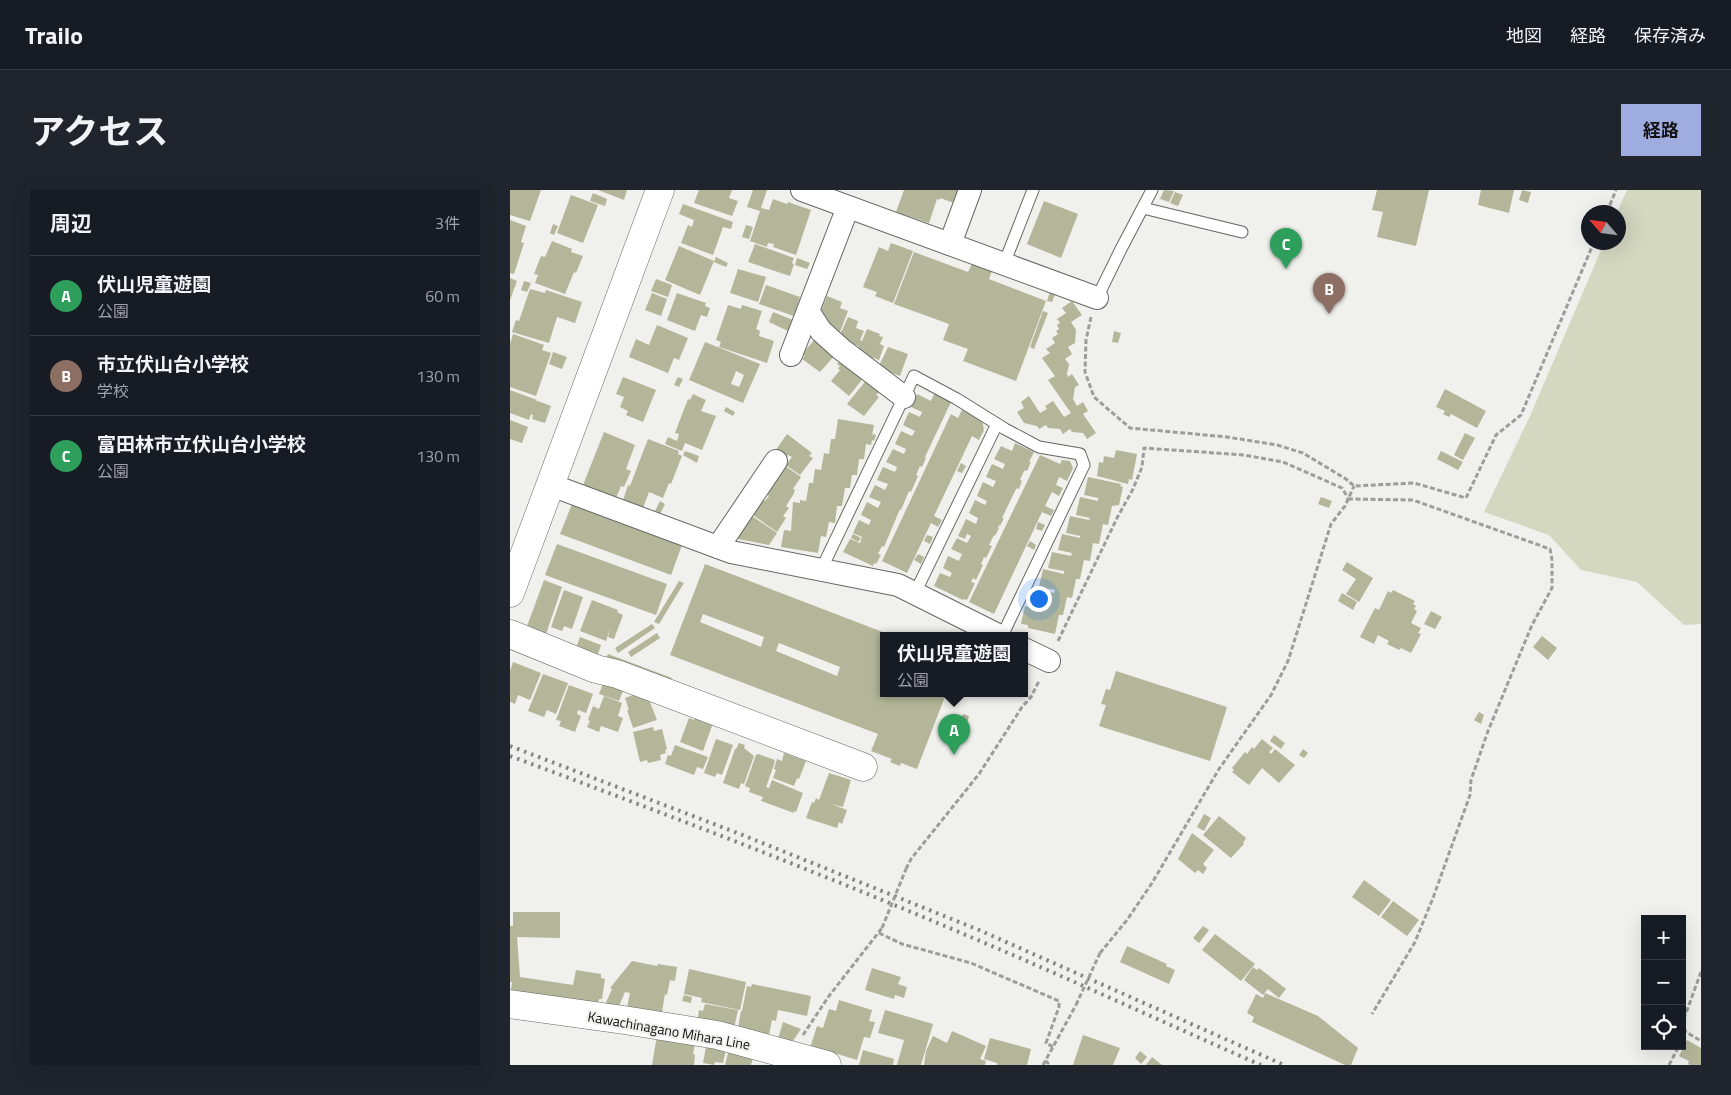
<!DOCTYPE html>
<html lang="ja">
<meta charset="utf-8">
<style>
body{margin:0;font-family:"Titillium Web","Noto Sans JP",sans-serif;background:#20242c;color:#f1f3f6}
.controls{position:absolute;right:15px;bottom:15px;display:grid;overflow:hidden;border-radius:0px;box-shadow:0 5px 20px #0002}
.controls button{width:45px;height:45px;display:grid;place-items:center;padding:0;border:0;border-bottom:1px solid #363941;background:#171b24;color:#f1f3f6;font:25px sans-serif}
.compass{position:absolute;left:1071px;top:15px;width:45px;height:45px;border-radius:50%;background:#171b24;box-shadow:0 5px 20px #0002;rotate:298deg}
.you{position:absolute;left:528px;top:408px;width:18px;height:18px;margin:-12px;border:4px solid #fff;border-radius:50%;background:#1a73e8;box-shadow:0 0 0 8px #1a73e833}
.badge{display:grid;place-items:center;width:32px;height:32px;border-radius:50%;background:#9eace0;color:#fff;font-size:16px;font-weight:700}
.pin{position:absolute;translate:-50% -41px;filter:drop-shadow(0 1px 2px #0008)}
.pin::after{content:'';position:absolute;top:26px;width:18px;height:15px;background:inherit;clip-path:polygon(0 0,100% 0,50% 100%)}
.popup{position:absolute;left:370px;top:442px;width:148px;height:65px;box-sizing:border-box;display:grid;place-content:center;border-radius:0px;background:#171b24;filter:drop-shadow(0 1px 4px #0005);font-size:16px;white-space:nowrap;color:#9ea1a6}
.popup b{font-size:19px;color:#f1f3f6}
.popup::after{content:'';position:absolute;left:50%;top:100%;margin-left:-10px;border:10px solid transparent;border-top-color:#171b24}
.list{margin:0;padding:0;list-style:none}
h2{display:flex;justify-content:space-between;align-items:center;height:65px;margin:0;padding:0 20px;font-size:21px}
h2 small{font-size:16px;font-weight:400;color:#9ea1a6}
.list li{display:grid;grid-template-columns:32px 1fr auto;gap:15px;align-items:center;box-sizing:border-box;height:80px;padding:0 20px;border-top:1px solid #363941}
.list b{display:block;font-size:19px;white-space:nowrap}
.list p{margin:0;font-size:16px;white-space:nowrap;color:#9ea1a6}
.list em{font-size:16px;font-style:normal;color:#9ea1a6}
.icon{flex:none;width:28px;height:28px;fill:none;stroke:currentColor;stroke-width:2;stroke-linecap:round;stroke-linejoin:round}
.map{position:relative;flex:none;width:1191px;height:875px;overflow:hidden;border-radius:0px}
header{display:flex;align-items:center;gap:30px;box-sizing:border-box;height:70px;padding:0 25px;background:#171b24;border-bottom:1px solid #363941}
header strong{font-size:24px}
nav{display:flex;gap:28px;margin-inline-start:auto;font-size:18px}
.intro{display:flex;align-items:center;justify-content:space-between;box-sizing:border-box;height:120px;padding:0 30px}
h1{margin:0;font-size:35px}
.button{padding:12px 22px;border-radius:0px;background:#9eace0;color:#111;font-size:18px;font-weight:700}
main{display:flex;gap:30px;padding:0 30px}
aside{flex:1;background:#171b24;border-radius:0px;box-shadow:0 5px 20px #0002}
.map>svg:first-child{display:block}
.green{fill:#d5d8c0}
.building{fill:#b3b698;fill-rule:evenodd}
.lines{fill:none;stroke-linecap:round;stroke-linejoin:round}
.service-casing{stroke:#666663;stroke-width:13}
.minor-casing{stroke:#666663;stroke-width:24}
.tertiary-casing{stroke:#666663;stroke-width:29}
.secondary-casing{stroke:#666663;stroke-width:29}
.path{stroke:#9d9d9b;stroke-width:3;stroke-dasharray:5 2.5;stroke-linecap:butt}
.service{stroke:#fff;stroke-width:11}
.minor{stroke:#fff;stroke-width:22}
.tertiary{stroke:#fff;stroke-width:28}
.secondary{stroke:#fff;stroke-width:28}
.rail{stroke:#858583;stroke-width:4;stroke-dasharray:2.5 5;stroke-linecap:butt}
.path-bridge{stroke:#9d9d9b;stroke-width:3;stroke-dasharray:5 2.5;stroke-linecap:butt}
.labels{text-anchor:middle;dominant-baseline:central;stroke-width:4;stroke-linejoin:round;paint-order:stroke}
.street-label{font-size:14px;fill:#0f0f0e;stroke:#f0f0ed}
</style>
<header>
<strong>Trailo</strong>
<nav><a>地図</a><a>経路</a><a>保存済み</a></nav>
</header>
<div class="intro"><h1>アクセス</h1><a class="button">経路</a></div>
<main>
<aside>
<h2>周辺<small>3件</small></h2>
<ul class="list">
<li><span class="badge" style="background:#2e9e5b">A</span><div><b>伏山児童遊園</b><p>公園</p></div><em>60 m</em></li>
<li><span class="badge" style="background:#8d6e63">B</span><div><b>市立伏山台小学校</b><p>学校</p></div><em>130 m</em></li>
<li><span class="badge" style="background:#2e9e5b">C</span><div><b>富田林市立伏山台小学校</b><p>公園</p></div><em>130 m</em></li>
</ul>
</aside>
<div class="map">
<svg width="1191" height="875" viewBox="0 0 1191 875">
<rect width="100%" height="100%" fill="#f0f0ed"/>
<polygon class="green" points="1117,0 1191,0 1191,434 1174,435 1127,392 1071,380 1039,345 974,322 1020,226 1094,53 1108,52 1108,22 1107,22"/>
<g class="building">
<polygon points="0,0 31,0 20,31 0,25"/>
<polygon points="88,0 117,0 114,10"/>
<polygon points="189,0 222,0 219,8 228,11 222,26 184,13"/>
<polygon points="243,0 257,0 251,18 259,20 263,9 277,14 278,12 301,20 286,65 263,57 264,54 258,53 257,57 240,51 250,21 237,17"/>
<polygon points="394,0 448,0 444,13 430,8 430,10 427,9 419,33 386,22"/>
<polygon points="654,0 664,1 659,12 650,9"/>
<polygon points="867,0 919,0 906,56 867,47 873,22 862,20"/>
<polygon points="971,0 1004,0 999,23 968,15"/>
<polygon points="1012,0 1021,2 1018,13 1009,10"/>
<polygon points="665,2 673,5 668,16 660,13"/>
<polygon points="83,3 97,9 95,16 80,11"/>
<polygon points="61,5 88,15 73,53 47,43"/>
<polygon points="534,11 568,24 551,68 517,54"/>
<polygon points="173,14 223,32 221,39 213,37 203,65 171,53 178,35 182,37 184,30 169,24"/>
<polygon points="0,30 16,36 11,52 14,53 4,84 0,83"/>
<polygon points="43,34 48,36 44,45 40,43"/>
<polygon points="236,35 243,37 239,49 232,47"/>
<polygon points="42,51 62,59 61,62 73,66 66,83 64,82 55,104 25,93 28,85 24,84 31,66 35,67"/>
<polygon points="381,53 403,61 383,113 365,106 367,102 353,97 369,57 378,61"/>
<polygon points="245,54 284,68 282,73 284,74 280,86 238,72"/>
<polygon points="169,56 204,71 190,105 155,90"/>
<polygon points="404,62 458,82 462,74 482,81 479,89 536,111 506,191 453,171 458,159 433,150 439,134 384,114"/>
<polygon points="206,67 218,73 216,77 204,72"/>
<polygon points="287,68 300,73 297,79 285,75"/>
<polygon points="228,79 256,87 248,112 220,103"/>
<polygon points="0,88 7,91 0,110"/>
<polygon points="146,89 162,95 158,107 141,101"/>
<polygon points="14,91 21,93 17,102 11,100"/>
<polygon points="256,95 290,107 284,126 249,114"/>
<polygon points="20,99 35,103 36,100 72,112 65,133 47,127 39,153 2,142 6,130 9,131"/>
<polygon points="540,102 545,104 542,112 537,111"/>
<polygon points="142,103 157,109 151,126 135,120"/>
<polygon points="167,103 196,113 195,116 200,118 197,127 191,125 185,141 157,130"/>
<polygon points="317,106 332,112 330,118 338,121 330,142 312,135 316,126 310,124"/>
<polygon points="562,111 572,125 561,132 566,140 565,153 558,157 562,164 555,169 559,174 557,184 558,187 562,184 569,195 565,197 563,209 567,216 573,212 578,221 573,224 586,243 577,249 573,243 562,242 560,239 553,244 550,239 538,238 536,235 529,239 527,236 514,233 507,222 514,218 511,212 519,206 530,223 537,219 535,216 543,211 554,227 561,223 538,190 545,186 532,168 540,163 536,159 545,153 542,148 548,144 546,141 549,139 547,135 550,133 547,129 556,123 552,118"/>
<polygon points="218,115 231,119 232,115 252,121 246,139 250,141 249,146 264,151 257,173 209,157 211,152 206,150"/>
<polygon points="533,121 538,123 524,159 520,157"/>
<polygon points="263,122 283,130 278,141 259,132"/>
<polygon points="338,127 348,131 346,138 354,141 350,150 352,151 357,139 370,144 369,146 373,147 370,154 374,156 369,170 347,162 349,156 328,149"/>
<polygon points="147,135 178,148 169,170 164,168 158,183 119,167 126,149 139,155"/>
<polygon points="604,141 611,143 608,153 602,152"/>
<polygon points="3,144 34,155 32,160 41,163 26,206 0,197 0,154"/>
<polygon points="306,148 326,164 310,182 292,169 295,166 292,164"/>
<path d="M195,152l55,22 -17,39 -54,-23zM226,181l8,4 -5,12 -8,-3z"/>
<polygon points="378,157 398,164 390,186 368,178"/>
<polygon points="43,162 57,167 52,179 39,174"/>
<polygon points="332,169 355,186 339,206 321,191 330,180 328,179 330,176 327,174"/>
<polygon points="113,187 146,200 133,232 116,225 118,221 110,217 114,207 106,204"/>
<polygon points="168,187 173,189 169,197 164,195"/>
<polygon points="358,188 371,200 366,205 369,207 354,226 337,214"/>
<polygon points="935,199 976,221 967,238 941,224 939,227 933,224 935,221 926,217"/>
<polygon points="0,200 27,210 26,212 28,211 41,216 35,233 22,229 23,225 21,224 19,230 0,223"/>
<polygon points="183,204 196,210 191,221 206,226 192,260 175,253 172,261 155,254 158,247 167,251 169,244 165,243 178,209 180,210"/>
<polygon points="407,204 421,211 424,204 441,212 415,267 416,268 412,277 410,276 406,285 408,286 401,302 399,301 391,320 390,319 374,357 372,356 368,364 371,365 366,374 364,373 363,376 333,362 340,349 352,354 350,353 352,347 343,343 349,330 359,335 361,330 351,325 357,312 368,318 371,312 359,307 365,295 375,300 378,294 367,290 373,277 385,282 387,277 376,272 383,259 394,264 396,259 385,254 391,241 402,246 405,241 393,235 399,222 410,227 412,222 401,217"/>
<polygon points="216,217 225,222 223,226 214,221"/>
<polygon points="452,220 472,230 474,240 469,250 462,246 424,326 432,330 428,337 421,333 397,383 372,371 441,224 448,228"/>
<polygon points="328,229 364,235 362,246 363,244 366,245 364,251 362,250 361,255 356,254 354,269 349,269 347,285 342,285 340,298 335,298 332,316 327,316 325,333 319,332 316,347 311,346 308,363 271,357 274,340 281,341 283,312 290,313 290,310 296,311 299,293 303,293 305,279 311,280 314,263 319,264 321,249 325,249"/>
<polygon points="0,230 18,237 12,253 0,249"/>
<polygon points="94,242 125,255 116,279 121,281 114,297 111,296 106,308 73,295"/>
<polygon points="955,243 965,248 953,270 944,265"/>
<polygon points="277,244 302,263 299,266 303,268 290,285 276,275 282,267 278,265 274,269 265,261"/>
<polygon points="138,249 169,261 168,264 172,266 161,294 159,293 153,308 139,302 133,318 113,310 118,295 120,296"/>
<polygon points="505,253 524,262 519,272 521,272 517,281 515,280 513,283 510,290 512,291 509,299 507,298 505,301 492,328 494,328 490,336 489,335 488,337 489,338 485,346 484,345 479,355 482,356 476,368 474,367 471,374 473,375 466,390 463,388 461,392 465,393 457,410 454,409 453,410 424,396 430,383 440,387 442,383 433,378 438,366 449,371 452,364 441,359 447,348 457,353 461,346 457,344 455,349 448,346 456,329 466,334 468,328 459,323 465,310 475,315 477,311 467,306 473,292 483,297 486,291 476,287 482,274 493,279 495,274 484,269 491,256 502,261"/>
<polygon points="606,260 627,264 622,290 619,289 618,294 587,286 589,272 593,273 594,266 604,268"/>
<polygon points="175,261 189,266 187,273 173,265"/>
<polygon points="931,261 953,272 948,280 927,269"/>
<polygon points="530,265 550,274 552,270 560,271 563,278 557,291 549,287 546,295 553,298 549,306 542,302 535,316 544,320 541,326 532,322 484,424 459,412"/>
<polygon points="451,273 456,276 452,283 447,281"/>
<polygon points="274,275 291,287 283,299 285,300 283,305 276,316 279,318 273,326 276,328 267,342 240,323 251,308 255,311 259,306 257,305 265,293 263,292"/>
<polygon points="578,287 611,294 610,296 613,297 609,315 602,316 598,335 593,334 589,354 583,353 580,371 574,370 570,389 566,389 562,408 557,407 553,425 549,425 545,444 518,438 518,435 511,434 515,416 534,420 535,418 521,415 524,399 544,403 545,400 529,397 533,379 554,384 554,381 538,378 542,362 561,366 562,363 548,360 552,344 570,348 570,346 556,343 560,326 579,330 580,328 566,325 570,307 588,311 588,308 574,305"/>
<polygon points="811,307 822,311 819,318 808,314"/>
<polygon points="150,311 155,314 150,324 145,321"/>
<polygon points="62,314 172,355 161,385 50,344"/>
<polygon points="239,324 267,343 259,355 223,348"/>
<polygon points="528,332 535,335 532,341 526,339"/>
<polygon points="343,344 351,348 348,352 341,348"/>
<polygon points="417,345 423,347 420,354 414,351"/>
<polygon points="520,351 526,355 524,360 517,356"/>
<polygon points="47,354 157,394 146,425 35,385"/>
<polygon points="408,364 414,367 411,374 404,370"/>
<polygon points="837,372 863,388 849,412 836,404 846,389 832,380"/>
<path d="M195,374l188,72h-9v58h62l-29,75 -16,-6 -1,3 -10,-4 2,-3 -21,-8 7,-17 -208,-79zM193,424l61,23 -3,10 -61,-25zM269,453l61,24 -3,9 -61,-25z"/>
<polygon points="34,390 52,397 35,447 16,439"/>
<polygon points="169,391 174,393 149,434 144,432"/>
<polygon points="54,400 73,407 62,439 54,436 52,441 41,437"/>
<polygon points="883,400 905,411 903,414 906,416 904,419 907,421 901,433 911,438 908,443 911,444 901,463 891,458 889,460 877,454 879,451 868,445 864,454 850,447 865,418 869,420 878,401 881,403"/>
<polygon points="832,403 847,412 843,420 828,411"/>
<polygon points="82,410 108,420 107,422 113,425 104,449 98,447 101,436 96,451 70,441"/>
<polygon points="921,421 932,427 925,439 914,434"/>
<polygon points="142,434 145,438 108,463 105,458"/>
<polygon points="147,443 150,448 121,467 118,462"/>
<polygon points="1032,446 1047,458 1038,470 1023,457"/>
<polygon points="70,447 91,455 87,467 66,458"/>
<polygon points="98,464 162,488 160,492 96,468"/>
<polygon points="3,472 31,483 20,510 8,505 5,514 0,512 0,481"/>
<polygon points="606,481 717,517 700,571 589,536 596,515 591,514 596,499 600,500"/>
<polygon points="33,484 58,493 46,524 37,520 34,527 18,521"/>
<polygon points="94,491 114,498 109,511 89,504"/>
<polygon points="59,495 83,504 76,523 68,520 67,524 71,526 65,542 49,536 51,531 46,530"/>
<polygon points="129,503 138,507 147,530 123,538 117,520 119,520 115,508"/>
<polygon points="94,506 112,513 108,526 113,528 108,542 91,536 89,542 77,537 80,531 78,530 83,516 89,519"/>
<polygon points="969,522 974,525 971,534 964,530"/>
<polygon points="453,524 459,526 457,533 451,531"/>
<polygon points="186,526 203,533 193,561 170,552 179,528 184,530"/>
<polygon points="143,537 144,541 152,539 157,559 155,560 156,563 150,565 151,570 138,573 137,570 130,572 123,542"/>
<polygon points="764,545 775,553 771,559 760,551"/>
<polygon points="206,549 223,555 212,585 207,583 205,587 194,583"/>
<polygon points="752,549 763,558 759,562 761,564 765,559 785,575 769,593 752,578 739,595 722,582 724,580 722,578 735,562 737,564 742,557 744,559"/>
<polygon points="229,553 235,555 234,558 244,566 234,594 231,593 229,599 213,593 225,559 226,559"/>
<polygon points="165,555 198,567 193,579 187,577 184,585 155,574 158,565 161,566"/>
<polygon points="793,559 798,563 794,568 789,565"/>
<polygon points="274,563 296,571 289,589 287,588 284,596 263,588 266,580 264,579 267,569 272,571"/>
<polygon points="248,564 265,570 264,572 265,572 256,597 259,598 262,590 293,603 286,622 284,621 284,623 251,611 253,607 239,602 240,598 235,596 246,565"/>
<polygon points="319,583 341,590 333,617 321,614 337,620 332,634 329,632 327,638 296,628 302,612 304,613 306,608 309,610"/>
<polygon points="694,624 701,628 694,641 687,637"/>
<polygon points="709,626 736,648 733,653 734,654 721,668 693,645"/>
<polygon points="682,643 704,660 693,674 697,678 693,684 688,680 685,683 668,669"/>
<polygon points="854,690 881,710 869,726 842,707"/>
<polygon points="883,711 909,730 897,746 871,727"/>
<polygon points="3,722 50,722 50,748 7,747 10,787 63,795 66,780 91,784 91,788 95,789 92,809 89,809 87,820 0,806 2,792 0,792 0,736 3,736"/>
<polygon points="693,736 699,740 689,753 683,748"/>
<polygon points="705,744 745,774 731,791 692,760"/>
<polygon points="617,756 657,774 656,776 665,780 659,794 610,772"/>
<polygon points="122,771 147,776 148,774 167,777 165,791 160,790 157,805 155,804 151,828 116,822 120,803 115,802 106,823 94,817 102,799 100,798"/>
<polygon points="743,777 747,780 749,778 776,799 769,808 758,799 753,805 734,790"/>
<polygon points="362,778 391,787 388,794 397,797 394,808 385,805 384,809 355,800"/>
<polygon points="179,779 236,792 230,820 191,812 192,808 174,804"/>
<polygon points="242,794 301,806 297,826 268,820 266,831 262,830 258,850 227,844 231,821 233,821 232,821 237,796 241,797"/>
<polygon points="755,803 808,826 848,858 841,875 835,875 742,832 744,827 737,823 746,804 753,808"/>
<polygon points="174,805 182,807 181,813 172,811"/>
<polygon points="329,810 362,820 359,831 365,832 360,848 354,847 347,870 314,860 299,861 307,836 313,838 319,819 326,821"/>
<polygon points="195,814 228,820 223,843 187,833 189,820 193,821"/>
<polygon points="375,820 423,834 411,875 387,875 394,850 368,843"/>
<polygon points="273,832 291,839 281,854 268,849"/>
<polygon points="442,841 476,856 470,869 476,871 475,875 414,875 416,861 423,846 437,853"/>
<polygon points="147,845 185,853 183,864 185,865 184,875 142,875"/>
<polygon points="573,845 610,858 603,875 563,875"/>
<polygon points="480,848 521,859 517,875 487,875 487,873 474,869"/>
<polygon points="1177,850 1191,858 1191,875 1180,875 1178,874 1179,871 1169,866"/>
<polygon points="197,851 217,855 213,873 205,872 204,875 193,873"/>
<polygon points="219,859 244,864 241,875 215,875"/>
<polygon points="353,860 384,869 383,875 349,875"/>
<polygon points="630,861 637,867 631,874 625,868"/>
<polygon points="642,867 652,875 636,875"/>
</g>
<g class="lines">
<defs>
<g id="service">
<polyline points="633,18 732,42"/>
<polyline points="494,74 523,0"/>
<polyline points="587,108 611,59 642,0"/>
<polyline points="311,380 404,186 447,209 495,239 529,257 570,264 574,275 492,446"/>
<polyline points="405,403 487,234"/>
</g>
<g id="minor">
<polyline points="292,0 587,108"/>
<polyline points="440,54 460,0"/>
<polyline points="298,121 311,141 331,159 394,207"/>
<polyline points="281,165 338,17"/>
<polyline points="41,295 221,362 388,395 490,446"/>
<polyline points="208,357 266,271"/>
<polyline points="514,459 539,471"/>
</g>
<g id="tertiary">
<polyline points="0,403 150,0"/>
<polyline points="0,444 86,479 107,484 353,577"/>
</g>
<polyline id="secondary" points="0,814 114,830 207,845 317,875"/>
</defs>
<use href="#service" class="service-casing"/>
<use href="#minor" class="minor-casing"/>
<use href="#tertiary" class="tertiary-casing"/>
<use href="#secondary" class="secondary-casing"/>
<g class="path">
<polyline points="1097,22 1106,0"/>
<polyline points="581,127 576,150 575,182 584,207 620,238 717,247 767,255 793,263 836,289 844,296 904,293 956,308 986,245 1011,225 1084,52"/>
<polyline points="838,309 903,310 1040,359 1042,370 1042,398 1022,435 978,541 961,590 960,605 923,708 905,752 862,824"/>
<polyline points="548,451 607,328 623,299 632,277 634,258 734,265 773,272 832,298 838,308"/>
<polyline points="396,679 401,669 469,584 512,517 521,507 529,491"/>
<polyline points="369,743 392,754 461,773 549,811 549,817 536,853 543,857"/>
<polyline points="590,763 617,730 642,693 709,579 761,505 778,471 821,334 835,316 844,296"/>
<polyline points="1191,782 1172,834 1176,842 1191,851"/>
<polyline points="293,845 319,806 372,738"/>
<polyline points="1172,849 1176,842"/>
<polyline points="535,871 541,875"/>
<polyline points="533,875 566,815"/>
<polyline points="1159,875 1169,856"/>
</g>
<use href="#service" class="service"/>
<use href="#minor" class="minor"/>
<use href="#tertiary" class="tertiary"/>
<use href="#secondary" class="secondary"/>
<g class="rail">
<polyline points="0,556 230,644 469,740 774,875"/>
<path d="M0,566c156,58 311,117 463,182 97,41 192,85 288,127"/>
</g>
<g class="path-bridge">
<polyline points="372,738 396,679"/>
<polyline points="566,815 590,763"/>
</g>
</g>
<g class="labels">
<g class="street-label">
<text transform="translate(159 840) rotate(10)">Kawachinagano Mihara Line</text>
</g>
</g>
</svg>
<div class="controls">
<button>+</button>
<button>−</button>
<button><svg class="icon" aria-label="locate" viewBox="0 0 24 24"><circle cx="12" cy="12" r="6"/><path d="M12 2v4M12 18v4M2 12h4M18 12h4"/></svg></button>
</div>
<svg class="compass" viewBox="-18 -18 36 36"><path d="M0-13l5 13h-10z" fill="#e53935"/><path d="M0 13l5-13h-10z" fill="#9ea1a6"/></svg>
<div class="you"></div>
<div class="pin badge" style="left:444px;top:565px;background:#2e9e5b">A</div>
<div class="popup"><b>伏山児童遊園</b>公園</div>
<div class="pin badge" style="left:819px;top:124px;background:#8d6e63">B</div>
<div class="pin badge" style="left:776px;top:79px;background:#2e9e5b">C</div>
</div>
</main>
